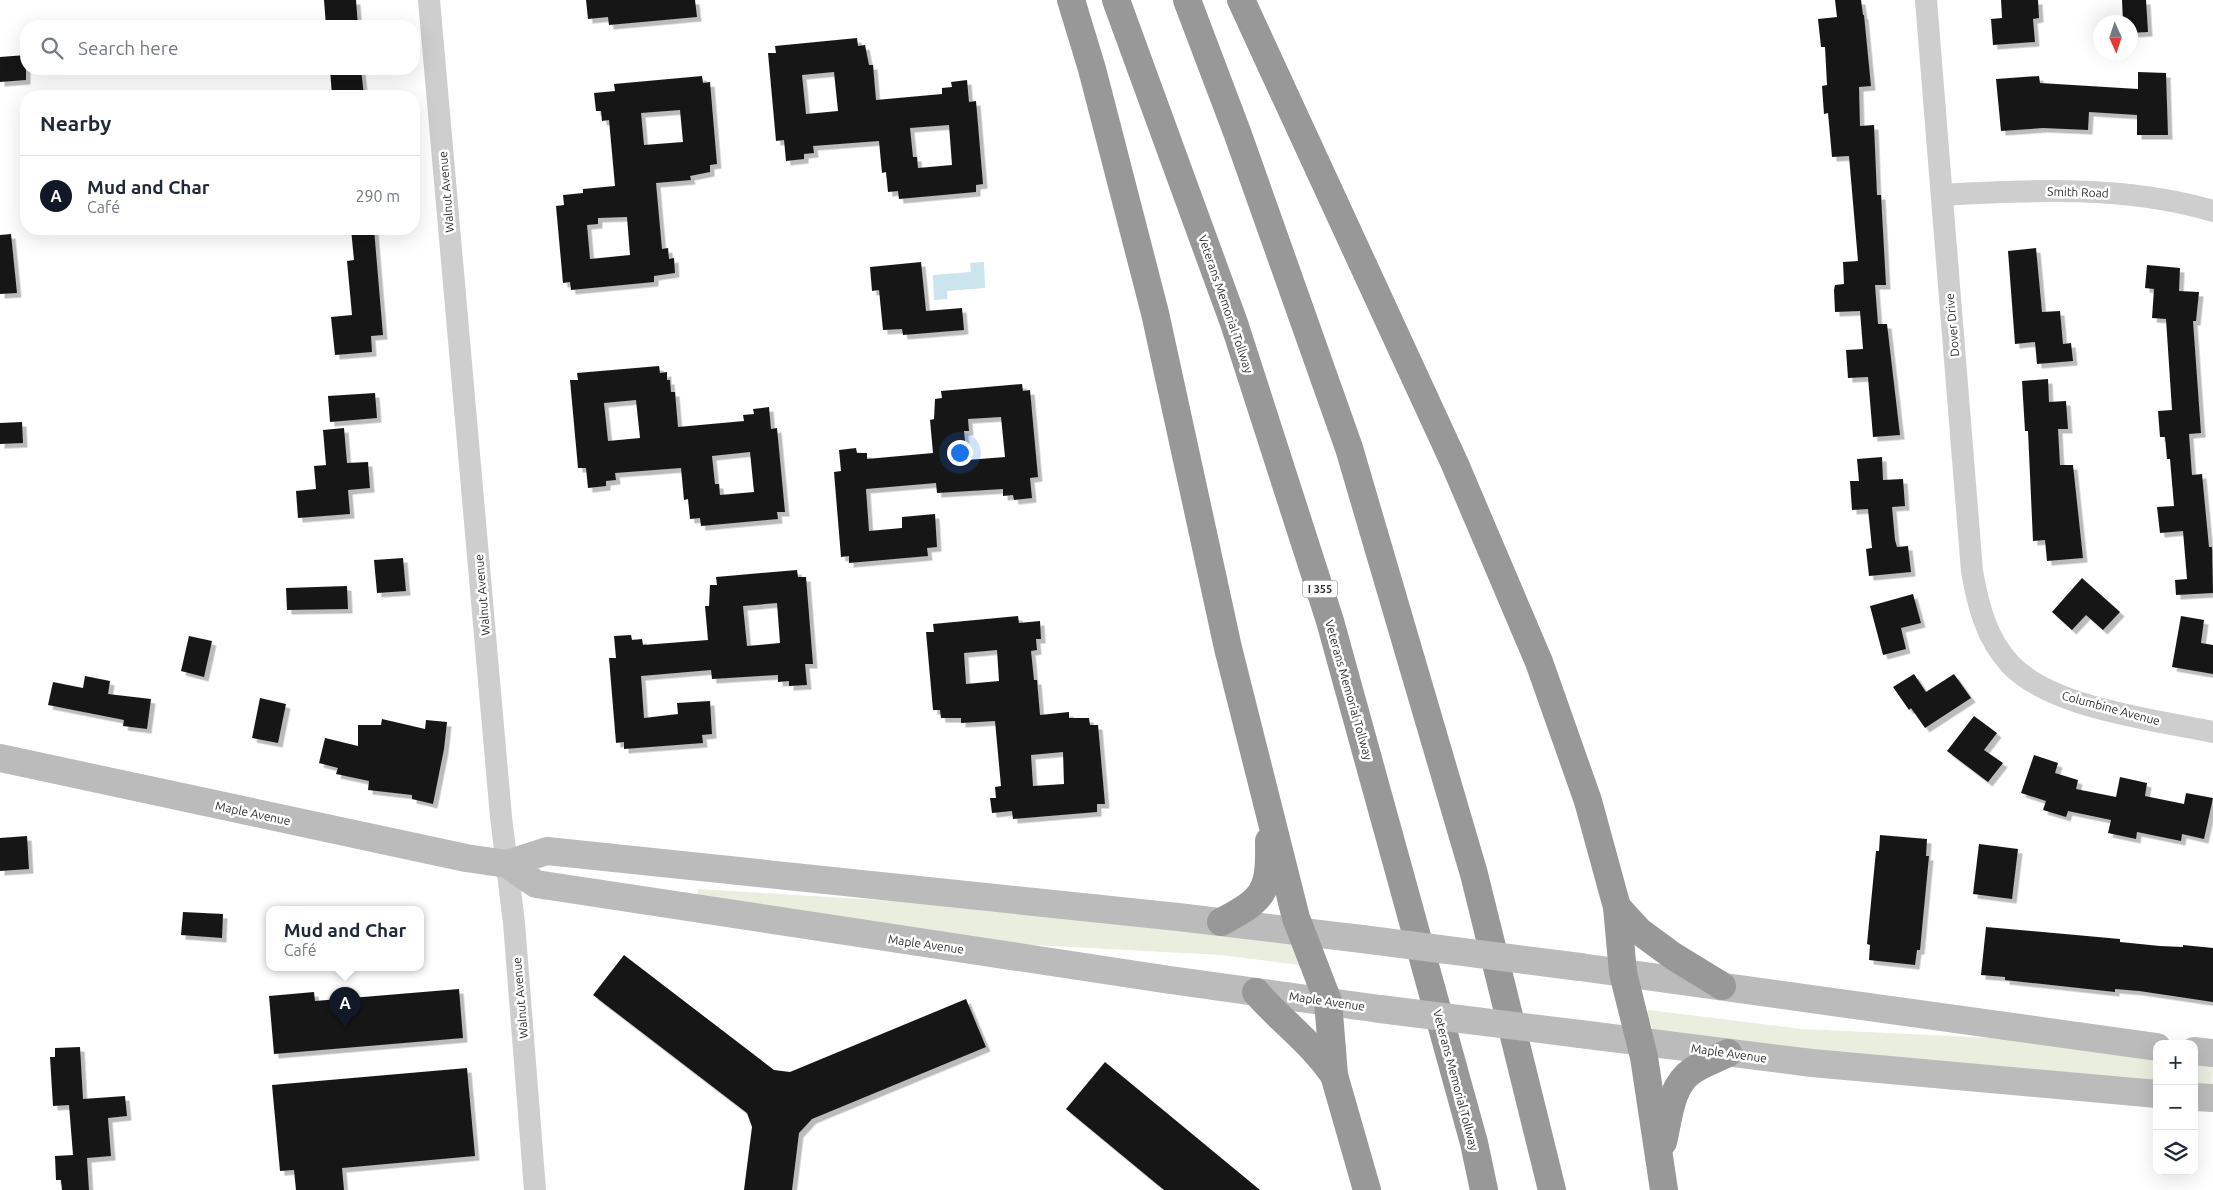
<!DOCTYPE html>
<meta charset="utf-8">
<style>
body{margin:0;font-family:Ubuntu,sans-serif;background:#f2f2f3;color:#1f2937}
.controls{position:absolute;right:15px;bottom:15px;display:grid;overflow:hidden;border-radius:10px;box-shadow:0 5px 20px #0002}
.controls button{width:45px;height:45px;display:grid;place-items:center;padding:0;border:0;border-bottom:1px solid #e0e1e3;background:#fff;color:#1f2937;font:25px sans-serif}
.compass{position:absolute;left:2093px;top:15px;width:45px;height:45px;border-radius:50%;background:#fff;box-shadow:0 5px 20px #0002;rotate:177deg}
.you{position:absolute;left:959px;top:452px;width:18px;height:18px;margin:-12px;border:4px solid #fff;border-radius:50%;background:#1a73e8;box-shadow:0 0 0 8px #1a73e833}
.badge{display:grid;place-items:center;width:32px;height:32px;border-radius:50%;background:#111827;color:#fff;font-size:16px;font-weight:700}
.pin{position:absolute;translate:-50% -41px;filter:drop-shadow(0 1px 2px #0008)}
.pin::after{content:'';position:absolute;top:26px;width:18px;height:15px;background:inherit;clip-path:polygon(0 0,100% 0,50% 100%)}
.popup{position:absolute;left:266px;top:906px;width:158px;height:65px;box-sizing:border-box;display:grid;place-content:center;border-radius:10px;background:#fff;filter:drop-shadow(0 1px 4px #0005);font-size:16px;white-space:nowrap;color:#747a83}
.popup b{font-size:19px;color:#1f2937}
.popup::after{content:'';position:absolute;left:50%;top:100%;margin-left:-10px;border:10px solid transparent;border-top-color:#fff}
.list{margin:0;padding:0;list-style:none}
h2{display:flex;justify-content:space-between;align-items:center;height:65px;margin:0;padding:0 20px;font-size:21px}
h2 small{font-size:16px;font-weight:400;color:#747a83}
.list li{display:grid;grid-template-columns:32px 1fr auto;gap:15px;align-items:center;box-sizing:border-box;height:80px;padding:0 20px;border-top:1px solid #e0e1e3}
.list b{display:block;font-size:19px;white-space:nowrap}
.list p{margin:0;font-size:16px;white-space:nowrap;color:#747a83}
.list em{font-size:16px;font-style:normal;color:#747a83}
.icon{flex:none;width:28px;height:28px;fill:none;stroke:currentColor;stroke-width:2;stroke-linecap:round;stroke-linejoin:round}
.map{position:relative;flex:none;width:2213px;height:1190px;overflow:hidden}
.search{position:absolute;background:#fff;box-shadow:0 5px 20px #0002;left:20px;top:20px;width:400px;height:55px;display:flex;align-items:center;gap:12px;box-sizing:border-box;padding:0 18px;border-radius:20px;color:#747a83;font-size:19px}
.panel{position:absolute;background:#fff;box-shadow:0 5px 20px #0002;left:20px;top:90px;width:400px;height:145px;border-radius:20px}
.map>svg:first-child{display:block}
.green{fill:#e9eedf}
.water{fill:#cce4ed}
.building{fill:#181818;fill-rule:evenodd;filter:url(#shadow)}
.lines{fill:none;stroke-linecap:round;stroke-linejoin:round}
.street{stroke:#cecece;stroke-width:22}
.secondary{stroke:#bbb;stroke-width:28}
.highway{stroke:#989898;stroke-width:28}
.secondary-bridge{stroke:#bbb;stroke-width:28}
.labels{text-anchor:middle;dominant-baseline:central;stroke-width:5;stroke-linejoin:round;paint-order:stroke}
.shield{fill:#fff;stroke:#6f6f6f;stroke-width:1}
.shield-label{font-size:11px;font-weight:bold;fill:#313131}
.street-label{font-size:12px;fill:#313131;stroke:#fff}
</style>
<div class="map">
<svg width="2213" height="1190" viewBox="0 0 2213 1190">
<defs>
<filter id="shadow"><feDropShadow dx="4.5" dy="4.5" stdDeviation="0" flood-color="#0004"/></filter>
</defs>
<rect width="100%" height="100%" fill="#fff"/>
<g class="green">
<polygon points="698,889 912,902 1296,943 1300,965 1221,955 1016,944 697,897"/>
<polygon points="1649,1010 1802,1029 2015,1039 2157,1058 2157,1082 1833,1054 1654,1031 1646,1013"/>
<polygon points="2194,1062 2213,1065 2212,1087 2194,1085"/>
</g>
<polygon class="water" points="984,262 985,288 947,291 947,299 934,300 933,275 971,272 970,263"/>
<g class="building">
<polygon points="324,0 356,0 358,26 326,26"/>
<polygon points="586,0 695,0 697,17 609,25 608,17 588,19"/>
<polygon points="1835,0 1861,0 1863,15 1864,15 1871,86 1859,87 1860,126 1874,125 1877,195 1881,195 1886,285 1875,285 1878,324 1887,324 1900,435 1873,437 1868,377 1848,378 1846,350 1863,349 1860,311 1835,312 1834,290 1835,285 1844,284 1843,262 1858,261 1849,156 1832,157 1828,113 1824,114 1822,86 1827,85 1825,47 1821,47 1818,19 1837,17"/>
<polygon points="2001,0 2038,0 2039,18 2033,19 2035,42 1993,45 1991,19 2002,18"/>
<polygon points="2122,0 2146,0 2148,32 2130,33 2130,22 2123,22"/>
<path d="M857,38l1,8 7,-1 4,20h4l3,35 66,-6v-6l10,-1 -1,-5 16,-2 2,22 7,-1 7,83 -7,1v7l-77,7 -1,-8 -10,1 -2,-20 -4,1 -3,-32 -66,5 1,7 -10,1v5l-18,2 -2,-21 -8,1 -8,-88h8l-1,-7zM834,72l4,39 -32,3 -4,-39zM949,125l3,40 -34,3 -1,-11h-4l-3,-29z"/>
<polygon points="26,55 26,80 0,82 0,57"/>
<polygon points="330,69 361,69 364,96 332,96"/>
<polygon points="2138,72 2166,73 2168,135 2137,135 2137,115 2089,112 2088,130 2043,128 2001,131 1996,79 2039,76 2040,83 2138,89"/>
<path d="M702,76l1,7 7,-1 7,82 -7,1v7l-20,4 1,4 -35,3 6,66 6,-1 1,11 5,-1 1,15 -21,3v6l-83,8 -1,-8 -7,1 -7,-77 8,-1 -1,-10 20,-2v-4l32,-3 -6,-66 -7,1 -1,-10h-5l-2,-18 21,-2 -1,-7zM680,110l3,32 -39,3 -3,-32zM627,217l3,38 -40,4 -3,-34 11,-1v-6z"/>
<polygon points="351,229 374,229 383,335 371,336 372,352 335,355 331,317 352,315 347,261 354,260"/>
<polygon points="11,234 17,293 0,294 0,235"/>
<polygon points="2036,248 2042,312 2060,311 2063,344 2071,343 2073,361 2037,364 2035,342 2015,344 2008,251"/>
<polygon points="921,262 926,311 962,308 964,330 903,335 902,329 883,330 879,290 872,291 870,267"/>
<polygon points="2147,265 2180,268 2179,291 2199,292 2196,321 2193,321 2201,433 2189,434 2192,475 2202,474 2209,547 2212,547 2213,593 2176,595 2175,580 2187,579 2183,531 2160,533 2157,507 2174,506 2170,459 2167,459 2165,437 2160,437 2158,411 2172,410 2166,319 2152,318 2154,289 2145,288"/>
<path d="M659,366l1,7 7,-1v8h3l1,12h4l3,35 66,-6 -1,-6 11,-1 -1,-5 16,-2 2,22 6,-1 8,84h-8l1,7 -77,7 -1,-8 -10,1 -2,-20 -4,1 -3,-32 -66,5 1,7 -10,1v5l-18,2 -2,-20h-8l-8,-88h8l-1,-7zM636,400l4,38 -32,3 -4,-38zM750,452l4,40 -34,3 -1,-11h-4l-3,-28z"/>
<polygon points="2048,379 2049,402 2066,401 2068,429 2058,429 2060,465 2073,465 2083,558 2047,561 2045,540 2033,541 2028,431 2025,431 2022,381"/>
<path d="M1022,384l1,7 7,-1 8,87 -8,1 2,20 -18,2 -1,-5 -10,1v-7l-66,4 -1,-10 -70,6 3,42 33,-3v-11l33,-3 2,33 -10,1 1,8 -79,7v-7l-8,1 -7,-85 7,-1 -2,-21 17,-2 1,5h10v6l66,-6 -3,-33 4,-1 1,-20 7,-1 -1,-7zM1001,417l4,40 -38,3 -3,-29h5l-1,-12z"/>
<polygon points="375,393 377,418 330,422 328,396"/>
<polygon points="22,422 23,443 0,444 0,423"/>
<polygon points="344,428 347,463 368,462 370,488 348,490 350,514 298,518 296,491 316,489 314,466 326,465 323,430"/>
<polygon points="1882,457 1883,480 1903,479 1905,506 1892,507 1895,540 1897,547 1908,546 1911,572 1869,576 1866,549 1872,548 1868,509 1852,510 1850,481 1859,481 1857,459"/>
<polygon points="403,558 406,591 377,593 374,560"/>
<path d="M797,570l1,7h8l7,87h-8l2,21 -18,1v-5l-11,1v-7l-66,4 -1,-9 -70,6 3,42 34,-4 -1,-11 33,-2 2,33 -10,1 1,8 -79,6v-7l-8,1 -7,-85h7l-2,-22 17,-1 1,5 10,-1 1,6 65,-5 -3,-34h4l1,-21h7l-1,-8zM777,603l3,40 -33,3 -4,-40z"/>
<polygon points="2082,578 2120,612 2103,630 2086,615 2072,630 2052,612"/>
<polygon points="347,586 348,609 287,610 286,588"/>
<polygon points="1913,594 1921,623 1901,628 1906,649 1883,655 1870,606"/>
<path d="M1018,616l1,7 21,-2 1,18h-5l1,11 -6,1 3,29h3l3,35 29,-3v6h20l1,7h8l7,79h-8v8l-84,7 -1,-8 -20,2 -2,-15h6l-1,-11 6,-1 -6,-65 -34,2v-5h-20l-1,-8h-7l-7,-78h8l-1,-8zM997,650l2,31 -33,3 -2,-31zM1063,752l1,32 -31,2 -2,-31z"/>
<polygon points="2181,616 2204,620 2201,643 2213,645 2213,674 2172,667"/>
<polygon points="189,636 212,641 204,677 181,671"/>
<polygon points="1914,674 1926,692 1954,674 1971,698 1925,728 1911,708 1909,710 1893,687"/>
<polygon points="85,676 110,681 108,694 151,699 147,729 123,726 124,720 48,705 53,682 83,688"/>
<polygon points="260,698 286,704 278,743 252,738"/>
<polygon points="1974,716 1997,733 1984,750 2003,763 1988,782 1947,751"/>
<polygon points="382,719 425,729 426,720 447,722 444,749 433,804 412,799 412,795 368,790 369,781 336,774 338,768 319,763 325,738 358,746 358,725 381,725"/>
<polygon points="2034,755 2058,763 2055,773 2078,780 2076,789 2116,797 2120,777 2147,783 2145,796 2184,804 2186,793 2213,798 2204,839 2182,834 2181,841 2137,832 2136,839 2108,833 2111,820 2068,811 2066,817 2043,810 2046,801 2021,793"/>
<polygon points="1880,835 1927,839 1926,856 1929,856 1920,950 1917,950 1915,965 1869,960 1870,945 1867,944 1876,851 1879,851"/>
<polygon points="27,836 29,869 0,871 0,838"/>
<polygon points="1979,844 2018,849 2012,899 1973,894"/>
<polygon points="183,912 223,914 222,938 181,935"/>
<polygon points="1986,927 2120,939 2120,942 2160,946 2183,947 2183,945 2213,948 2213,1002 2139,991 2115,989 2115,992 2005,980 2005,977 1981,975"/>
<polygon points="624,955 774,1070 790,1072 966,999 986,1047 812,1119 799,1133 792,1190 744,1190 752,1127 747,1113 593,995"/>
<polygon points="459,989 463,1038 274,1054 269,996 314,992 315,1001"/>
<polygon points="80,1047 83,1099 125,1096 127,1116 108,1118 111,1156 87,1158 89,1190 62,1190 61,1180 56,1180 55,1156 73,1155 69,1105 53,1106 50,1057 55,1057 55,1048"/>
<polygon points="1105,1062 1260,1190 1164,1190 1066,1109"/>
<polygon points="467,1068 475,1156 342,1168 344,1190 296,1190 294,1170 280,1171 272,1085"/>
</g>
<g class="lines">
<g class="street">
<polyline points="429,0 501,817 514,923 535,1190"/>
<path d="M1926,0l46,571c6,34 14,67 38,93 41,44 145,56 203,68"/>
<path d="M1942,195c90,-5 183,-10 271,16"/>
</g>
<g class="secondary">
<polyline points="0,758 466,858 507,864 547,851 1178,917 1362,939"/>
<polyline points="507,864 536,884 1170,980 1380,1009"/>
<polyline points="1580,967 2157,1047"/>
<polyline points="1580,1034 1812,1063 2157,1094"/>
<polyline points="2194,1051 2213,1053"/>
<polyline points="2194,1097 2213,1098"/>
</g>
<g class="highway">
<polyline points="1071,0 1092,69 1155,313 1228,648 1296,918 1328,1001 1334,1075 1367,1190"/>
<polyline points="1116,0 1234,323 1330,621 1474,1143 1484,1190"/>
<polyline points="1187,0 1237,132 1349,448 1474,874 1552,1190"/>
<polyline points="1241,0 1454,462 1539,662 1588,801 1617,907 1623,973 1644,1057 1664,1190"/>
<polyline points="1617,907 1639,931 1673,956 1722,986"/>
<path d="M1221,922c44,-23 49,-31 48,-81"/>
<path d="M1256,992c26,30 55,50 78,83"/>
<path d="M1663,1142c6,-24 7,-56 29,-71 11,-8 25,-12 36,-18"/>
</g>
<g class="secondary-bridge">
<polyline points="1362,939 1580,967"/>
<polyline points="1380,1009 1580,1034"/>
</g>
</g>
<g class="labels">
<rect class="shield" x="1302.5" y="580.5" width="35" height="17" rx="4"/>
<g class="shield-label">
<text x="1320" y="589">I 355</text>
</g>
<g class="street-label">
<text transform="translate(446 192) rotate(-95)">Walnut Avenue</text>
<text transform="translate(2078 192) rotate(2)">Smith Road</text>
<text transform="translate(1226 304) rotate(71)">Veterans Memorial Tollway</text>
<text transform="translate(1952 325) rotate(-95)">Dover Drive</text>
<text transform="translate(482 595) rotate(-95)">Walnut Avenue</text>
<text transform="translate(1349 690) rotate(74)">Veterans Memorial Tollway</text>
<text transform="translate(2111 708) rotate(15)">Columbine Avenue</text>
<text transform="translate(253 813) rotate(12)">Maple Avenue</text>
<text transform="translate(926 944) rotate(8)">Maple Avenue</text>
<text transform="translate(520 998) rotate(-95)">Walnut Avenue</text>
<text transform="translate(1327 1001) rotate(8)">Maple Avenue</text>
<text transform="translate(1729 1053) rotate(8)">Maple Avenue</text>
<text transform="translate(1456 1080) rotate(75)">Veterans Memorial Tollway</text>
</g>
</g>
</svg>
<div class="controls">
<button>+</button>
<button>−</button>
<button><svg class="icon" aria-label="layers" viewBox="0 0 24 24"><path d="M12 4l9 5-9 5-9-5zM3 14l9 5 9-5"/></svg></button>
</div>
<svg class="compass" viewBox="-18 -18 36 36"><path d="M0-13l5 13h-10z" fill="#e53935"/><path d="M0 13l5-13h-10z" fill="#747a83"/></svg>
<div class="you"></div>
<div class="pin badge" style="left:345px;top:1028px">A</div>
<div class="popup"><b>Mud and Char</b>Café</div>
<div class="search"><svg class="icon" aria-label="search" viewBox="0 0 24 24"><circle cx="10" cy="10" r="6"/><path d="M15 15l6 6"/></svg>Search here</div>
<section class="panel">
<h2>Nearby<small></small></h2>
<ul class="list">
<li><span class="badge">A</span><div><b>Mud and Char</b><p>Café</p></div><em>290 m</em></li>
</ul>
</section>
</div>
